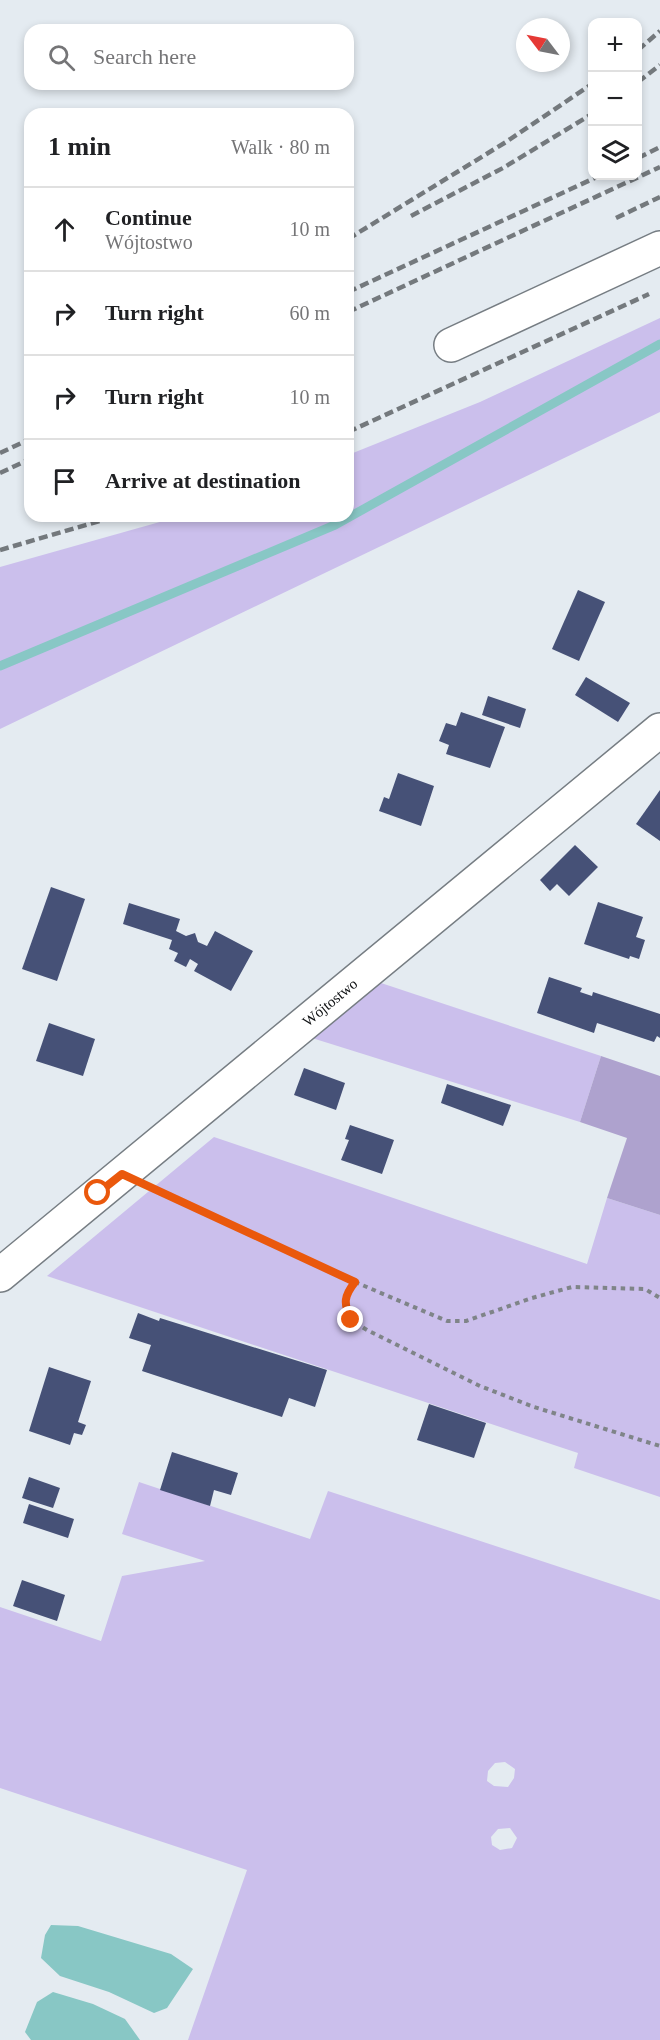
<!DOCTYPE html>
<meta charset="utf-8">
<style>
body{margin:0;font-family:Georgia,serif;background:#f6f6f6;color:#202124}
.controls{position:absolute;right:18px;top:18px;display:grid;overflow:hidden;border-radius:12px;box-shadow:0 3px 9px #0003}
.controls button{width:54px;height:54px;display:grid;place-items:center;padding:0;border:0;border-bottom:2px solid #e0e0e0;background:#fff;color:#202124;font:30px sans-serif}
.compass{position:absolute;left:516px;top:18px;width:54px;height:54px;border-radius:50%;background:#fff;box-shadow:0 3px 9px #0003;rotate:302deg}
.stop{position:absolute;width:18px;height:18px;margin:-14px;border:4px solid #ea580c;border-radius:50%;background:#fff}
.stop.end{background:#ea580c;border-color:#fff;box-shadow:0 2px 6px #0008}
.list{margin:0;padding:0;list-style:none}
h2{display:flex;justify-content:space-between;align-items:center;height:78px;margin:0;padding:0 24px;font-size:26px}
h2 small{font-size:20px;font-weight:400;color:#757577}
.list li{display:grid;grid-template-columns:39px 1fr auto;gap:18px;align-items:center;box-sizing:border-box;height:84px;padding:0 24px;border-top:2px solid #e0e0e0}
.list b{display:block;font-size:22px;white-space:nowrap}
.list p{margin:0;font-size:20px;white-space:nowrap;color:#757577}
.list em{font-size:20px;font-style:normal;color:#757577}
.icon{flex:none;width:33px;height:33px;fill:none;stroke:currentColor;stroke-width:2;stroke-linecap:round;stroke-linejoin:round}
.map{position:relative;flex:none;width:660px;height:2040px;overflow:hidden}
.search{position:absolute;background:#fff;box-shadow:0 3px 9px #0003;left:24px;top:24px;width:330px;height:66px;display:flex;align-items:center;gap:15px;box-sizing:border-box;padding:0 21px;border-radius:18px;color:#757577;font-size:22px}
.panel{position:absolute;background:#fff;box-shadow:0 3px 9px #0003;left:24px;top:108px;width:330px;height:414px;border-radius:18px}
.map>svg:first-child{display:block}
.green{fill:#cbbfec;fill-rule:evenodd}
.forest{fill:#aea2ce}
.water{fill:#88c7c5}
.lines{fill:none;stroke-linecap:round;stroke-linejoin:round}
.stream{stroke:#88c7c5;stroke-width:9}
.building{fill:#465177}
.minor-casing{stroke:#767d83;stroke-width:36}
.path{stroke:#7f8488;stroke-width:4;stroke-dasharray:4.5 4.5;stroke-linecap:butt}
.minor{stroke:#fff;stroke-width:33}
.rail{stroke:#74797d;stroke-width:4.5;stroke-dasharray:9 4.5;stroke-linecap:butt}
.route{stroke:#ea580c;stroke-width:8}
.labels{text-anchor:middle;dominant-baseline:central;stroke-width:6;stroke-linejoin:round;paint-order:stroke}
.street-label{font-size:15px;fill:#0f1113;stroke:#e4ebf1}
</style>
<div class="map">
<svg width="660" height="2040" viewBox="0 0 660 2040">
<rect width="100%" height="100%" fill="#e4ebf1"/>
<g class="green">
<polygon points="660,318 660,412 0,729 0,567 181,516 348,516 348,455 480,402"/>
<polygon points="381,983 601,1056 580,1122 312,1038"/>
<polygon points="214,1137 587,1264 607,1198 660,1215 660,1497 574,1468 578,1453 47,1276"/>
<path d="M139,1482l171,57 18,-48 332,109v440h-472l59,-170 -247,-82v-181l101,34 21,-65 83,-15 -83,-27zM505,1762l10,7 -1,9 -6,9 -14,-1 -7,-5 1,-10 7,-8zM510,1828l7,10 -5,10 -12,2 -8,-5 -1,-8 7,-8z"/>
</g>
<polygon class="forest" points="601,1056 660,1076 660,1215 607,1198 627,1138 580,1122"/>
<g class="water">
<polygon points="51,1925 78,1926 171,1954 193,1969 167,2008 154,2013 109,1992 60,1976 41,1958 45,1935"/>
<polygon points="53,1992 93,2004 125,2019 140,2040 31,2040 25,2032 37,2002"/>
</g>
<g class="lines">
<polyline class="stream" points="0,666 335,525 660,344"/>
</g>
<g class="building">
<polygon points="578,590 605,602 579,661 552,649"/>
<polygon points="586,677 630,703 618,722 575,695"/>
<polygon points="488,696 526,709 520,728 482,715"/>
<polygon points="461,712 505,727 490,768 446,754 449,745 439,741 446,723 456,726"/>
<polygon points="398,773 434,786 421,826 379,811 384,797 389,799"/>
<polygon points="660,790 660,841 636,824"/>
<polygon points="575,845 598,867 569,896 557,884 550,891 540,880"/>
<polygon points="51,887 85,899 57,981 22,969"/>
<polygon points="598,902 643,917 636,937 645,940 639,959 630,956 629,959 584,944"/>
<polygon points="129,903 180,919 176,931 186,936 195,933 198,942 207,946 215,931 253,951 231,991 194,971 198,964 190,959 186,967 174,961 178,953 169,949 172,940 123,924"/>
<polygon points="549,977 582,988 580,992 592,996 593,992 660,1014 660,1038 657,1036 654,1042 597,1023 594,1033 537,1013"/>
<polygon points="49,1023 95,1039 83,1076 36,1061"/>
<polygon points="304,1068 345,1083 336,1110 294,1095"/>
<polygon points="447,1084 511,1105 503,1126 441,1103"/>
<polygon points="350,1125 394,1140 382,1174 341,1160 349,1140 345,1139"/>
<polygon points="138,1313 159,1321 160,1318 327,1370 315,1407 289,1398 282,1417 142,1371 151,1345 129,1338"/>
<polygon points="49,1367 91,1381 78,1422 86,1425 82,1435 74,1433 70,1445 29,1431"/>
<polygon points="429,1404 486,1423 474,1458 417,1440"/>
<polygon points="172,1452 238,1473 231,1495 214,1490 210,1506 160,1490"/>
<polygon points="29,1477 60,1488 53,1508 22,1498"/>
<polygon points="29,1504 74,1519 68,1538 23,1523"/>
<polygon points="22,1580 65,1595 57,1621 13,1606"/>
</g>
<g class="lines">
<defs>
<g id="minor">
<polyline points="451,345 660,248"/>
<path id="s1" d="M0,1275l660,-545"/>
</g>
</defs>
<use href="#minor" class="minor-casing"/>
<g class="path">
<path d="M152,1188l203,94c-17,23 -11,34 12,48l113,56 54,21 126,39"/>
<polyline points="355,1282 447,1321 466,1321 532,1298 572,1287 645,1289 660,1298"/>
</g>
<use href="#minor" class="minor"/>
<g class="rail">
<polyline points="638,50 660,31"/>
<polyline points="638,82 660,65"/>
<polyline points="638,158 660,147"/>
<polyline points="411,216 503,168 592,114"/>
<polyline points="616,218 660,197"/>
<polyline points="348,239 506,142 592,84"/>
<polyline points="348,292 599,176"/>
<polyline points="348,312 660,167"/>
<polyline points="348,432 649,294"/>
<polyline points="0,453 30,439"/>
<polyline points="0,473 30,459"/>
<polyline points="0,550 117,516"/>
</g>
</g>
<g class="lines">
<path class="route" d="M98,1193l24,-19 233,108c-11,14 -12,21 -4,38"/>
</g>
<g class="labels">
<g class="street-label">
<text stroke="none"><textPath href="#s1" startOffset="428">Wójtostwo</textPath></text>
</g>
</g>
</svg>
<div class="controls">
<button>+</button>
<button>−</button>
<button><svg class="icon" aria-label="layers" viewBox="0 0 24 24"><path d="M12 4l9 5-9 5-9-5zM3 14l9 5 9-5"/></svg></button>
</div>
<svg class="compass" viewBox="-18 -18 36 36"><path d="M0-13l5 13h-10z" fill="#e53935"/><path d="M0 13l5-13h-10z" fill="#757577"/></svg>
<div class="stop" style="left:98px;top:1193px"></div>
<div class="stop end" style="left:351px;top:1320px"></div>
<div class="search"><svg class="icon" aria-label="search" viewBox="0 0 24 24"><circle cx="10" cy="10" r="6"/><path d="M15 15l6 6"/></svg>Search here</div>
<section class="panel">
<h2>1 min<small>Walk · 80 m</small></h2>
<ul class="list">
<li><svg class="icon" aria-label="ahead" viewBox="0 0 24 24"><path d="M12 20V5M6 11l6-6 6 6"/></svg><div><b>Continue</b><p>Wójtostwo</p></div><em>10 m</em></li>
<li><svg class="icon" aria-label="right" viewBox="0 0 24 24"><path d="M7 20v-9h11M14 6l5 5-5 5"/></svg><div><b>Turn right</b></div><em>60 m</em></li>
<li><svg class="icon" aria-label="right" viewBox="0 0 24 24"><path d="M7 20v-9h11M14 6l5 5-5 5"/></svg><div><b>Turn right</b></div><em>10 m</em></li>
<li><svg class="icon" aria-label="arrive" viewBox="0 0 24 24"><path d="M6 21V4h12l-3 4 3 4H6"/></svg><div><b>Arrive at destination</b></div></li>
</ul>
</section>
</div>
